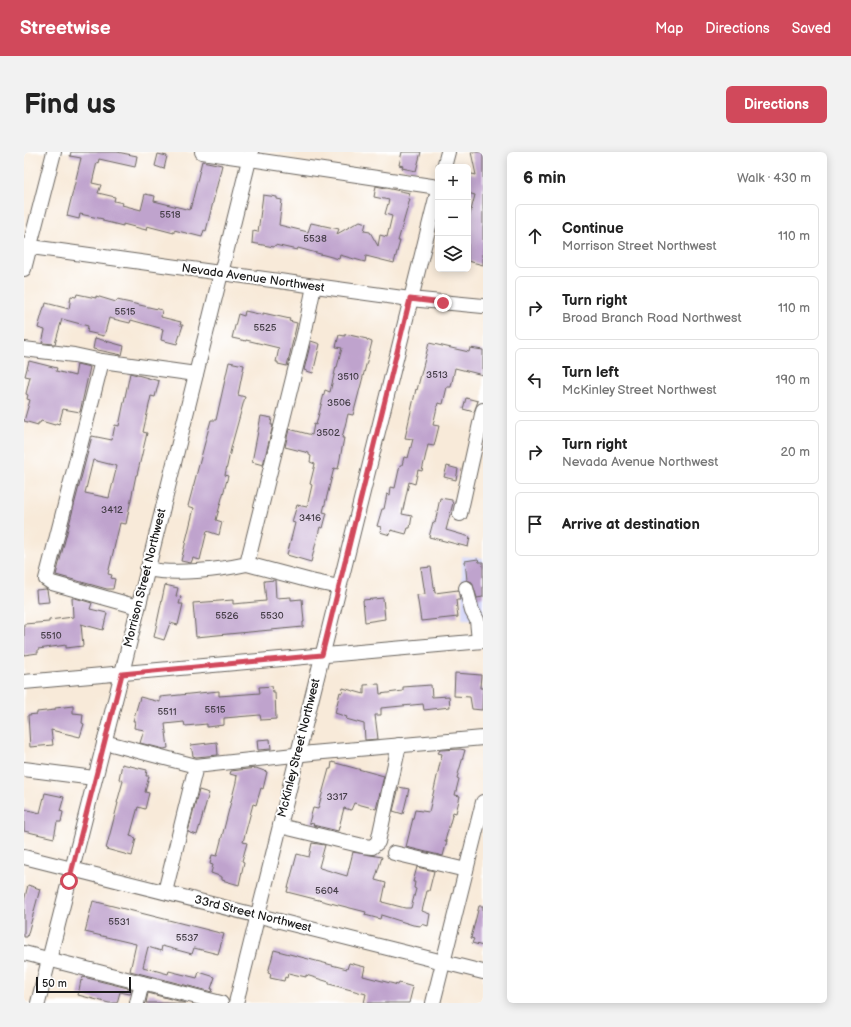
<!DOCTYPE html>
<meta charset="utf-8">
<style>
body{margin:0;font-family:"Balsamiq Sans",sans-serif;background:#f2f2f2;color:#222}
.controls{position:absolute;right:12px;top:12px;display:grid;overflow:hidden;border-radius:6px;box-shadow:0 2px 10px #0003}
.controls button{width:36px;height:36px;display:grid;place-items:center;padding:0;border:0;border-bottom:1px solid #e0e0e0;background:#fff;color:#222;font:20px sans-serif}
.scale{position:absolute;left:12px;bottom:10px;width:95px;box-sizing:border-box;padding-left:4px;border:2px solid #1c1c1c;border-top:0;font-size:11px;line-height:14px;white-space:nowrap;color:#1c1c1c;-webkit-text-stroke:3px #fff;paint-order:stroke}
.stop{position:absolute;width:12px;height:12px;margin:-9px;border:3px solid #d1495b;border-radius:50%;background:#fff}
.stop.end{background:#d1495b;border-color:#fff;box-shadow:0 1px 4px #0008}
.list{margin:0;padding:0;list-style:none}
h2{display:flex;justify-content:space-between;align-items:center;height:52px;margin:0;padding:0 16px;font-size:17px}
h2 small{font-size:13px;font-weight:400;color:#767676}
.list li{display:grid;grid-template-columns:26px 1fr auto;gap:12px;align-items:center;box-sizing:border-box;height:64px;margin:0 8px 8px;padding:0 8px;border:1px solid #e0e0e0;border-radius:6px}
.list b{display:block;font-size:15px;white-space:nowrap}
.list p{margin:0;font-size:13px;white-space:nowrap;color:#767676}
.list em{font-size:13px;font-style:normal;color:#767676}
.icon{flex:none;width:22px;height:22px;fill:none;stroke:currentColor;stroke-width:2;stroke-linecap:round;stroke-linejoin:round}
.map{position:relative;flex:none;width:459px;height:851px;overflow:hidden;border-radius:6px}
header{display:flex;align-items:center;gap:24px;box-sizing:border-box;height:56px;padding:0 20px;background:#d1495b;color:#fff}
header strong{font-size:19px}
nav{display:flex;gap:22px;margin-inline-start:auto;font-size:14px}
.intro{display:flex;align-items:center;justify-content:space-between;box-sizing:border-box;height:96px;padding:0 24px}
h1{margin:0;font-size:28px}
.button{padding:10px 18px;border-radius:6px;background:#d1495b;color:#fff;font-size:14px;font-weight:700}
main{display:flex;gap:24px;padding:0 24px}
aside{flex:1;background:#fff;border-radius:6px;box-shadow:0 2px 10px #0003}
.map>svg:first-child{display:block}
.built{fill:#d6d8f8}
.building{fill:#bfa3cd;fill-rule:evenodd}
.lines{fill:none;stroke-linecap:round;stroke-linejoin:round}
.minor-casing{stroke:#69645e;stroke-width:16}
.minor{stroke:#fff;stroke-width:14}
.route{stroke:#d1495b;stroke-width:5}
.labels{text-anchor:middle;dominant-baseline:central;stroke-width:4;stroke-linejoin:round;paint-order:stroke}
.number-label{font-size:10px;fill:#453e48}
.street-label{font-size:12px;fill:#1c1c1c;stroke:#fff}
</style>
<header>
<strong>Streetwise</strong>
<nav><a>Map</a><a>Directions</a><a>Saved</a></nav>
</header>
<div class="intro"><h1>Find us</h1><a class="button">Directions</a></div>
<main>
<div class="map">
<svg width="459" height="851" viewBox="0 0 459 851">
<rect width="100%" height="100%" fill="#fff"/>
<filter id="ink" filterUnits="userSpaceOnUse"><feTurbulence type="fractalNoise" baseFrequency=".025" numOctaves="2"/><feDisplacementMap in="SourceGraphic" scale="8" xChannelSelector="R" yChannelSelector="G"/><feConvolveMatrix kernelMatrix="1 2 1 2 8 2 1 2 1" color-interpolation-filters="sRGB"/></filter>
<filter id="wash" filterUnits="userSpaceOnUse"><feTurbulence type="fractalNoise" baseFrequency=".012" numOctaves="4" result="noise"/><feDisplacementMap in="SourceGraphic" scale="16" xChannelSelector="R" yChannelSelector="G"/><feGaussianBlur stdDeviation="0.9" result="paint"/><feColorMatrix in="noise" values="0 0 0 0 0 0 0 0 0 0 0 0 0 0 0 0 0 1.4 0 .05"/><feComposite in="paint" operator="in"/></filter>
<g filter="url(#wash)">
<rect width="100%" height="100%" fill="#f8ead9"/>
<polygon class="built" points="438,404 459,406 459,468 438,467"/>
<g id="blocks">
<g class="building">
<polygon points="47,0 93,0 113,4 111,15 75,7 74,11 73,10 68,31 77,33 74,41 91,45 90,49 99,51 98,53 117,58 121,42 131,44 130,49 166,58 178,9 198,13 182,79 180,78 178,85 150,78 150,81 123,74 122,78 99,72 99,74 79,69 79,67 56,62 55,67 43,64 57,6 46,4"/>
<polygon points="378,0 397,0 392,19 378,16 379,14 375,13"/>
<polygon points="447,0 459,0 459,113 444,109 444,70 451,43 444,41 444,21 452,23"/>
<polygon points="134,2 143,4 140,17 131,14"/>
<polygon points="352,34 386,41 384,47 386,47 374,89 376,89 370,111 342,104 341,110 316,103 315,107 274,96 273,98 251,93 250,95 228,91 229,79 234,80 239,43 253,45 253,47 258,48 255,73 284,80 287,71 315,77 313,82 336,69 342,71 340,79 346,80 354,94 356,83 363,85 368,64 361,62 365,48 350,45"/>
<polygon points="53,142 72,146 72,144 92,150 93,148 138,158 137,165 157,170 156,173 159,173 153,192 137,188 139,177 107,168 106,171 85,166 80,184 63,180 64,174 38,167 31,192 18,191 21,178 14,176 20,155 21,155 22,151 45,157 47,144 52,145"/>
<polygon points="221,159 239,163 239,161 266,167 265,169 273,171 263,214 254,212 254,210 252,210 255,196 222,188 222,189 208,186 214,162 220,164"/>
<polygon points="321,182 343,187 343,188 348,190 329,263 324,262 318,286 320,286 314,317 310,316 299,360 303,361 299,376 296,375 287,410 263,403 271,371 268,370 273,353 283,355 288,333 286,332 291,312 286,310 287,304 285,303 285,301 261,295 265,277 288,283 290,272 292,273 301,238 306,240 312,215 313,215 318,196 312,195 315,183 321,184"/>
<polygon points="71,186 100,194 98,203 69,197"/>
<polygon points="287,189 296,192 289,221 280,218"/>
<polygon points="405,191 445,200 446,196 459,198 459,223 431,216 427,235 423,235 419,252 414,251 409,273 415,274 410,294 404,293 398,319 394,318 391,332 385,330 378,362 388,364 386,376 384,376 382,382 367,378 366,383 356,380 357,375 353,374 358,357 360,357 363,342 366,343 367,335 371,336 376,313 378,313 380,305 384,306 389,287 381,286 392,237 393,238"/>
<polygon points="5,209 33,216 32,219 51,224 53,212 66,215 56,260 39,257 35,272 32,271 31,273 17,269 16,271 14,271 14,273 0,269 6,248 3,247 4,243 2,242 6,225 1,224"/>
<polygon points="205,210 220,213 214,243 221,245 208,292 201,323 204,324 192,368 198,370 195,383 183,379 176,408 169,406 167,411 157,409 170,356 164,354 187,268 192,268"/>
<path d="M106,221l29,8 -4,16 -4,-1 -8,36 4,1 -10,42h-1l-10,49 -6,-1 -12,51 4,1 -1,3 4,1 -2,10h-6l-51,-14 36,-139 20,4 3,-15 4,1zM69,308l24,6 -8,32 -24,-5z"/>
<polygon points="442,246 454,249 450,260 439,257"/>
<polygon points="237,264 248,266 247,273 249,273 239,313 228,310"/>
<polygon points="423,314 434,317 432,328 420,325"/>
<polygon points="416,346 428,348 428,350 429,351 422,378 446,385 444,395 405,385 409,370 411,371"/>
<polygon points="454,407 455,410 459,410 459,445 453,446 448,430 443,428 441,409"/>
<polygon points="407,415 411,441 434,438 436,448 432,448 434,465 397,469 393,443 401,442 397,416"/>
<polygon points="251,428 252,446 267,445 267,448 278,447 280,470 279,470 279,475 172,485 169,451 209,448 209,452 242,449 240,429"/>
<polygon points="141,433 154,436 152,444 157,445 155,452 159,452 154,473 146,471 140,488 130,485"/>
<polygon points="22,437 23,438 25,450 13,451 12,438"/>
<polygon points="48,446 51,446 68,451 66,457 83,461 79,478 57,472 59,494 42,496 42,493 14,497 14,501 0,503 0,472 25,470 25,468 49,465"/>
<polygon points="359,446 361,467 341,470 339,448"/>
<polygon points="431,521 457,523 456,536 459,536 458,558 448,557 446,545 430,544"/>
<polygon points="355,532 356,542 379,539 379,535 407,533 408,545 425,544 426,555 400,558 399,552 357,556 357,563 351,563 354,587 341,588 340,572 322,567 323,565 311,561 316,540 318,541 319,536 340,542 340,533"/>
<polygon points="248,534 249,540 251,540 252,567 237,568 236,563 200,566 200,573 183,575 183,572 161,574 160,570 141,572 144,596 140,597 116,591 120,578 110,576 111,569 109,569 116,545 136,550 136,545 195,539 195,544 236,541 235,535"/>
<polygon points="49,554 49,561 59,562 58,571 60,572 56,585 27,578 29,593 6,595 4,563 13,562 13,560 31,558 31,556"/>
<polygon points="246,587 247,597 234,598 233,588"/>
<polygon points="193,590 194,603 172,605 169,604 167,593"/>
<polygon points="436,597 441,598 433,626 435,627 431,643 436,644 432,661 429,660 421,689 423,689 419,704 382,695 391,658 405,660 418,602 414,601 416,598"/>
<polygon points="308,610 360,624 352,657 330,651 327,658 320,656 314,679 289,673 290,672 285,671 289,656 294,657 305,617 307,617"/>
<polygon points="98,612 123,618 122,624 125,624 121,640 125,641 121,657 114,655 106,684 112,686 108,704 82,697 94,651 93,651 99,629 95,627"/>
<polygon points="232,616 243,620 239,637 237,636 232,653 229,652 219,690 223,691 218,709 220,710 215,733 198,728 198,725 187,721 189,713 186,712 188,703 193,704 212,630 213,624 206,622 207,619"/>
<polygon points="375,635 385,637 379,662 369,659"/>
<polygon points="175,638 185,641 173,683 164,680"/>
<polygon points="21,641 40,645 36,659 39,660 37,670 33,670 30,686 0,679 0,657 16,661"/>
<polygon points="288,691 301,693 295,715 296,716 323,724 329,700 358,705 351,728 362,731 358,750 381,756 387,756 392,737 390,736 391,730 389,730 393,715 410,719 405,739 403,739 398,759 406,762 404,774 398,772 397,774 389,773 357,763 356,767 341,763 342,760 263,740 273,702 285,705"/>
<polygon points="4,733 16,737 3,785 0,785 0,749"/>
<polygon points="69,749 200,782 194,802 170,796 168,802 138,794 137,799 124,795 119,815 144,822 145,819 173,826 175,820 191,825 187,837 189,837 188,840 106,819 112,792 61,780"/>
<polygon points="455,754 459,754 459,794 448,791 450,787 447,786"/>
<polygon points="250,798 323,817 325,811 341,815 339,824 374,833 375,831 389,835 385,851 340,851 342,842 305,832 305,830 282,823 282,825 264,821 263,826 261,825 260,829 246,826 247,822 244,821"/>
<polygon points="59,825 108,837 106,842 96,840 93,851 85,851 54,843 57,828 58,829"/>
<polygon points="124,841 162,851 122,851"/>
</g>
</g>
</g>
<g filter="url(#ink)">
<use href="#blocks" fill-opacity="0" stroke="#69645e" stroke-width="1"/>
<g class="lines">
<defs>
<g id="minor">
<polyline points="178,0 414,35"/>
<polyline points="420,15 424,0"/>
<polyline points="0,94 386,147 459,154"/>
<polyline points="0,117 30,0"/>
<polyline points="0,197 50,203 78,209"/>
<polyline points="436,362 459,258"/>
<polyline points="223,412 287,429 315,435"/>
<path d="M123,417c27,6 73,1 100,-5l58,-234 9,-44"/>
<polyline points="442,436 448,459 453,468 455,489"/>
<polyline points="114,455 28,431 22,427 78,209 172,222"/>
<polyline points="0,530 459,489"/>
<polyline points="80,590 172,614 288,601 459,586"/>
<polyline points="0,617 70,626"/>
<polyline points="256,674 339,694 348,695 354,690 375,593"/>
<polyline points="370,701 442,718"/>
<polyline points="0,705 459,820"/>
<polyline points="141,740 172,614"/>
<polyline points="0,801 197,851"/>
<polyline points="14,851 98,521 227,0"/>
<polyline points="113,851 118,831"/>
<polyline points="212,851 414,38"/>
<polyline points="409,851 459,650"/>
</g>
</defs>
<use href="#minor" class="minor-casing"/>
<use href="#minor" class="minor"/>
</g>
</g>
<g class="lines" filter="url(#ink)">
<polyline class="route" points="45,729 98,522 298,503 386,147 419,151"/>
</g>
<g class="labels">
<g class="number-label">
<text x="146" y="63">5518</text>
<text x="291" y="87">5538</text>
<text x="101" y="160">5515</text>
<text x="241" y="176">5525</text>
<text x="413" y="223">3513</text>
<text x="324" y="225">3510</text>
<text x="315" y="251">3506</text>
<text x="304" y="281">3502</text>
<text x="88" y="358">3412</text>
<text x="286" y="366">3416</text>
<text x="203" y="464">5526</text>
<text x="248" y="464">5530</text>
<text x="27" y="484">5510</text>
<text x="191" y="558">5515</text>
<text x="143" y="560">5511</text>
<text x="313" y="645">3317</text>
<text x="303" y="739">5604</text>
<text x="95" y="770">5531</text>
<text x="163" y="786">5537</text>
</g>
<g class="street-label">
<text transform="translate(229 126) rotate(8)">Nevada Avenue Northwest</text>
<text transform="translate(121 426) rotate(-76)">Morrison Street Northwest</text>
<text transform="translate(275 596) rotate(-76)">McKinley Street Northwest</text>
<text transform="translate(229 762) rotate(14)">33rd Street Northwest</text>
</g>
</g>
</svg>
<div class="controls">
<button>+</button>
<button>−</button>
<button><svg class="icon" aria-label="layers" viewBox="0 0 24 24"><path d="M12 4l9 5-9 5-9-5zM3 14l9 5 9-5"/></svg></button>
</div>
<div class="scale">50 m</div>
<div class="stop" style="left:45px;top:729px"></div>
<div class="stop end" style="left:419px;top:151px"></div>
</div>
<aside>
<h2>6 min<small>Walk · 430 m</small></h2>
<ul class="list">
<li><svg class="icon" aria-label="ahead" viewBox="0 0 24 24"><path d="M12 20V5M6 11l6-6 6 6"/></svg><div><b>Continue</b><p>Morrison Street Northwest</p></div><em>110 m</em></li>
<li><svg class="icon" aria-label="right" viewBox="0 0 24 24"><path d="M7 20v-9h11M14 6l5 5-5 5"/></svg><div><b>Turn right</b><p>Broad Branch Road Northwest</p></div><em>110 m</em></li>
<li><svg class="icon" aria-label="left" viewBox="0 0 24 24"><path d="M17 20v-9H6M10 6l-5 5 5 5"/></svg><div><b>Turn left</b><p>McKinley Street Northwest</p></div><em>190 m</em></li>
<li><svg class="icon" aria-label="right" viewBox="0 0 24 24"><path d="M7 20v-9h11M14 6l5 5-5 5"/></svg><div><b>Turn right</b><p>Nevada Avenue Northwest</p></div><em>20 m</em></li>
<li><svg class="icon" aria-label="arrive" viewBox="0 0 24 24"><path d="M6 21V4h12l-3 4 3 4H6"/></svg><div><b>Arrive at destination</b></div></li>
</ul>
</aside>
</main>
